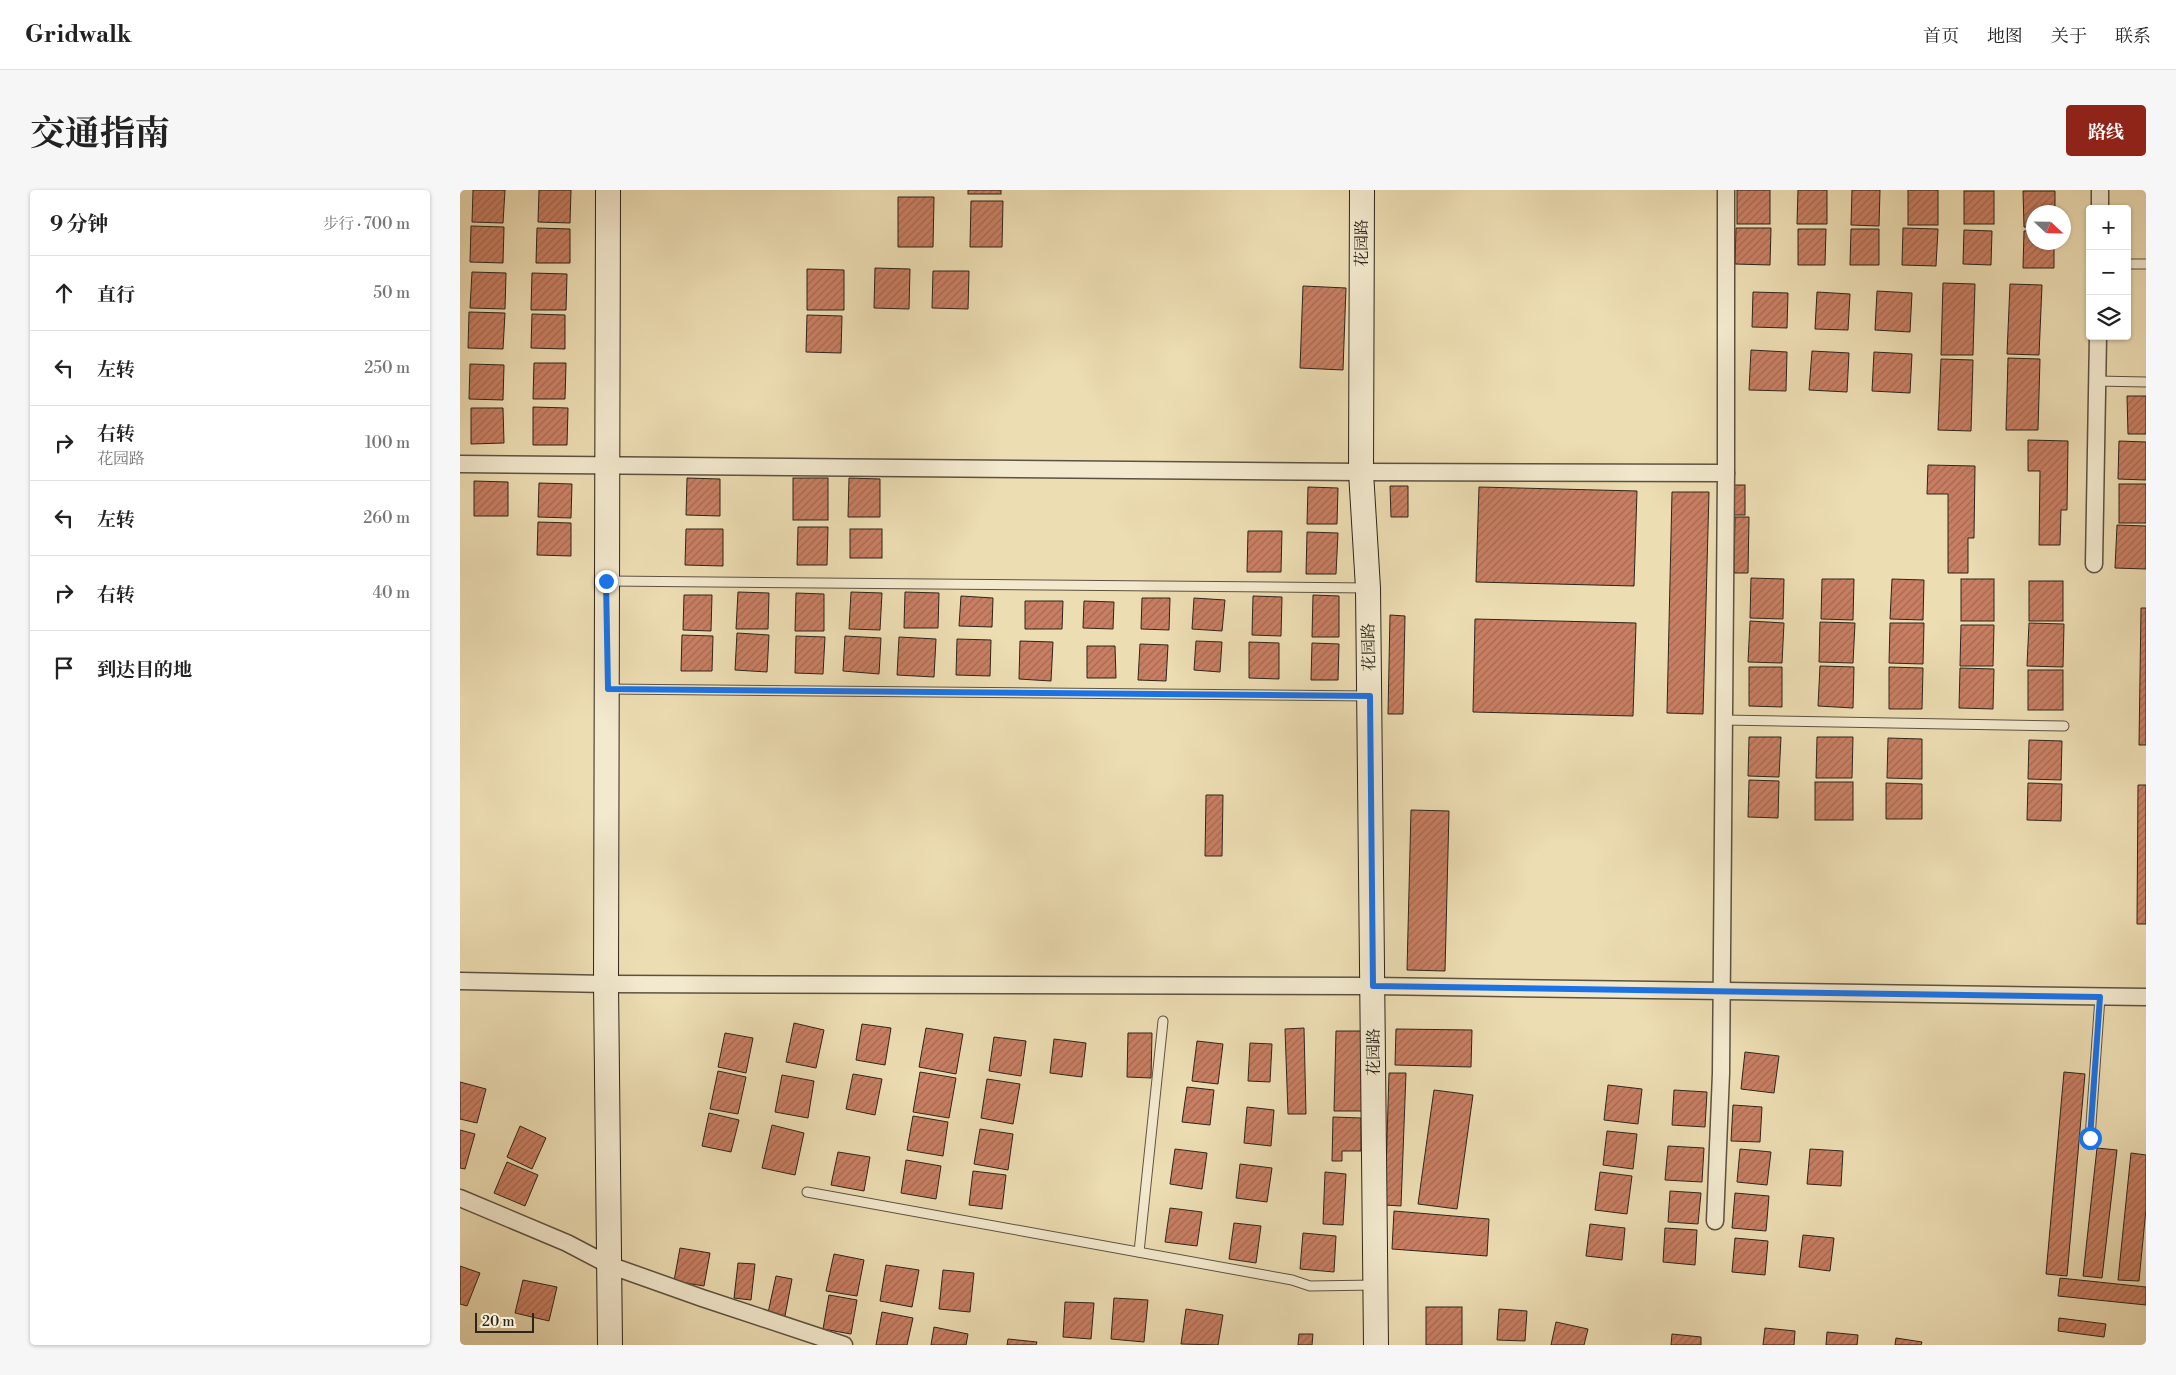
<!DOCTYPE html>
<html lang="zh">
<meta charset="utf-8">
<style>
body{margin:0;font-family:"Libre Bodoni","Noto Serif SC",serif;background:#f6f6f6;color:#222}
.controls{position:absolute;right:15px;top:15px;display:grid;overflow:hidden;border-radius:5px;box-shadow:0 1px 4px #0004}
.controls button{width:45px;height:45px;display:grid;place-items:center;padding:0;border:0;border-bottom:1px solid #e0e0e0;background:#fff;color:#222;font:25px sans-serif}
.compass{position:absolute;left:1566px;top:15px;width:45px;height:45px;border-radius:50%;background:#fff;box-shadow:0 1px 4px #0004;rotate:112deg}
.scale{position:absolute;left:15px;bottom:12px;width:59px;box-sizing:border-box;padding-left:5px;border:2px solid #2d241a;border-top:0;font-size:14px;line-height:18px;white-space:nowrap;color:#2d241a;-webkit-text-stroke:4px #f3e9ce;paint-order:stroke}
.stop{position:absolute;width:15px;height:15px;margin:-11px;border:4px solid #1a73e8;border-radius:50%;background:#fff}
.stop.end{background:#1a73e8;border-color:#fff;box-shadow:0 1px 5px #0008}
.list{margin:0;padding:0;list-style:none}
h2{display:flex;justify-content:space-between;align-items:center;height:65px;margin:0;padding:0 20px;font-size:21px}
h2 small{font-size:16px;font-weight:400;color:#767676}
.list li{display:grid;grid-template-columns:32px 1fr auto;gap:15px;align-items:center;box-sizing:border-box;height:75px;padding:0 20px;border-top:1px solid #e0e0e0}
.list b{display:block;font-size:19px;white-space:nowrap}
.list p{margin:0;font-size:16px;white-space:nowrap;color:#767676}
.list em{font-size:16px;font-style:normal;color:#767676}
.icon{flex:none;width:28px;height:28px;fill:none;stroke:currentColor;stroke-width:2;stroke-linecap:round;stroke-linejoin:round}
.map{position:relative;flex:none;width:1686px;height:1155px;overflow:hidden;border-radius:5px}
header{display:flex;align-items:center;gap:30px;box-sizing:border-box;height:70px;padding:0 25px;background:#fff;border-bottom:1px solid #e0e0e0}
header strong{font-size:24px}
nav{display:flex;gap:28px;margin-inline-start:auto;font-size:18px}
.intro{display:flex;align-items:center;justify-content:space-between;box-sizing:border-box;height:120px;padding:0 30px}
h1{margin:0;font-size:35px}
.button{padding:12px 22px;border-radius:5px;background:#8f2418;color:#fff;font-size:18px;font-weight:700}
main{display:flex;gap:30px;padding:0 30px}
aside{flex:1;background:#fff;border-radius:5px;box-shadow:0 1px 4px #0004}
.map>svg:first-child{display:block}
.building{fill:url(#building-hatch);stroke:#2d241a}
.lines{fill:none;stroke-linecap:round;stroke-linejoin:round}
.lane-casing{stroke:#5d5240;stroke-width:11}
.street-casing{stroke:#5d5240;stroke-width:19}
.secondary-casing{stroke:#2d241a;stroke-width:26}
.lane{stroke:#f3e9ce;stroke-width:9}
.street{stroke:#f3e9ce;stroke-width:16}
.secondary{stroke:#f3e9ce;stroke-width:24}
.route{stroke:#1a73e8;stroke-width:6}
.labels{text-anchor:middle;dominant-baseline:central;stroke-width:4;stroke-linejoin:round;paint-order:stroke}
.street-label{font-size:16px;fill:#2d241a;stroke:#f3e9ce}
</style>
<header>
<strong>Gridwalk</strong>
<nav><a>首页</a><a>地图</a><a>关于</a><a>联系</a></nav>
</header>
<div class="intro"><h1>交通指南</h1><a class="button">路线</a></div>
<main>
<aside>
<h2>9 分钟<small>步行 · 700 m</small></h2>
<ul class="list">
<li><svg class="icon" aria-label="ahead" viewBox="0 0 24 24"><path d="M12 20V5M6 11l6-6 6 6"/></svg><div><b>直行</b></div><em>50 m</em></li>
<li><svg class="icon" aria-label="left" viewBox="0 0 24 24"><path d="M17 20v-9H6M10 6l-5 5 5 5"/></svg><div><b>左转</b></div><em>250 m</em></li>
<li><svg class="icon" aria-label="right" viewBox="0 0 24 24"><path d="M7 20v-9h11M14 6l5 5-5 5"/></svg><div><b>右转</b><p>花园路</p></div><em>100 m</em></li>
<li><svg class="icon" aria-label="left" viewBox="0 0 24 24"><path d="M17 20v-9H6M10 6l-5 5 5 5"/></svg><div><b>左转</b></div><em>260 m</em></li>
<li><svg class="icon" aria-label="right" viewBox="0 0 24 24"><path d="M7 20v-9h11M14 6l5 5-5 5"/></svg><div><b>右转</b></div><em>40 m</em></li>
<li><svg class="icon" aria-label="arrive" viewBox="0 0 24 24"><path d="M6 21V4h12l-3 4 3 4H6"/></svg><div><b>到达目的地</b></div></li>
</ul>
</aside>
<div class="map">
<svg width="1686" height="1155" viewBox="0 0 1686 1155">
<defs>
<pattern id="building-hatch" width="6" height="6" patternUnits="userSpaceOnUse" patternTransform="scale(1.25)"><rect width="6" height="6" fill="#c97f63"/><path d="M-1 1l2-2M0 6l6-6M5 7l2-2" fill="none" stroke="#a46851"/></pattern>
</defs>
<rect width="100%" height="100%" fill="#edddb3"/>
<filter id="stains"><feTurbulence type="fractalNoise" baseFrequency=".004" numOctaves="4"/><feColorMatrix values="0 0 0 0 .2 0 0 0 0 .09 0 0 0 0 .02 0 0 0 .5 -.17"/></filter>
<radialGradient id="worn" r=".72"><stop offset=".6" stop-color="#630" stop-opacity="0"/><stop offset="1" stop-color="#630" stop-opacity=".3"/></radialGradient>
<g class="building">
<polygon points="13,0 45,0 43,33 12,32"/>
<polygon points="79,0 111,0 110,33 78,32"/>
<rect x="508" y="0" width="33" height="4"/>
<rect x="1277" y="0" width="33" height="34"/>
<polygon points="1338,0 1367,0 1367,34 1337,34"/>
<polygon points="1392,0 1420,0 1419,36 1391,35"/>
<rect x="1448" y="0" width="30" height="35"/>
<rect x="1504" y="1" width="30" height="33"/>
<polygon points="1563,1 1595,1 1595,22 1574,22 1574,37 1564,37"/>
<polygon points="438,7 474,7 473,57 438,57"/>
<polygon points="511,11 543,11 542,57 510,57"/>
<polygon points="11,36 44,37 43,73 10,72"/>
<polygon points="77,38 110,39 110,73 76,73"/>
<polygon points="1276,38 1311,38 1310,75 1275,74"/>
<polygon points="1443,38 1478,39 1476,76 1442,75"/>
<polygon points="1338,39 1366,39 1365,75 1338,75"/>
<polygon points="1391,39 1419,39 1419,75 1390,75"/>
<polygon points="1504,40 1532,41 1531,75 1503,74"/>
<polygon points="1564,41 1574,41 1574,52 1594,52 1594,78 1563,78"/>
<polygon points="415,78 450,79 449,119 414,118"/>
<polygon points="347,79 384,80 384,120 347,120"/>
<polygon points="473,81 509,81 508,119 472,118"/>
<polygon points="12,82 46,83 45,119 10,118"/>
<polygon points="72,83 107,84 106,120 71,120"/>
<polygon points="1483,93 1515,94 1513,165 1481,165"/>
<polygon points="1550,94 1582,95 1579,165 1547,164"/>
<polygon points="843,96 886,98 883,180 840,178"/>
<polygon points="1417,101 1452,103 1450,142 1415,140"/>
<polygon points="1293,102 1328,103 1327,138 1292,137"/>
<polygon points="1357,102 1390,104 1388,140 1355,139"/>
<polygon points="9,122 45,123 43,159 8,158"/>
<polygon points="72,124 105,125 105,159 71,158"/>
<polygon points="347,125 382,126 381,163 346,162"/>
<polygon points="1291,160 1327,162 1326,201 1289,200"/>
<polygon points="1352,161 1389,163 1387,202 1349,200"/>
<polygon points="1414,162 1452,164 1450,203 1412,201"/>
<polygon points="1548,168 1580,169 1578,240 1546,240"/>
<polygon points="1481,169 1513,170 1511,241 1478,240"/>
<polygon points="74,173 106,173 105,209 73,209"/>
<polygon points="10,174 44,175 43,210 9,209"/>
<polygon points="1667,206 1686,206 1686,244 1668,244"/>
<polygon points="73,217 108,218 107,255 73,255"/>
<polygon points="11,218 43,218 44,253 11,254"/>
<polygon points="1568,250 1608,251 1607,320 1601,320 1600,355 1579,355 1580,281 1568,281"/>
<polygon points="1659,251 1686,252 1686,290 1658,289"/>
<polygon points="1468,275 1515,276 1514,348 1508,348 1508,383 1488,383 1488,304 1467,304"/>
<polygon points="227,288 260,289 260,326 226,325"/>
<rect x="333" y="288" width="35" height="42"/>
<polygon points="389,288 420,289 420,327 388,327"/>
<polygon points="14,291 48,292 48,326 14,326"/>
<polygon points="79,293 112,294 111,328 78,327"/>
<rect x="1659" y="294" width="27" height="39"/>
<rect x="1274" y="295" width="11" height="30"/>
<polygon points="930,296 948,296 948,327 931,327"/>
<polygon points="848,297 878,298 877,334 847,334"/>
<polygon points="1019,297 1177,301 1174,396 1016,392"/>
<polygon points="1212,302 1249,302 1243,524 1207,523"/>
<polygon points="1275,327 1289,327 1288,383 1274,383"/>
<polygon points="78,332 111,333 111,366 77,365"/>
<polygon points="1657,335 1686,336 1686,379 1655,378"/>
<polygon points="338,337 368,337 367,375 337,375"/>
<polygon points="226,339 263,339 263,376 225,375"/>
<rect x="390" y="339" width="32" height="29"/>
<polygon points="788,341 822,341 821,382 787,382"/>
<polygon points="847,342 878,343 876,384 846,384"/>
<polygon points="1291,388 1324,389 1323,429 1290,428"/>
<polygon points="1362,389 1394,389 1393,430 1361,429"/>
<polygon points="1432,389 1464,390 1463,430 1430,429"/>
<rect x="1501" y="389" width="33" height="42"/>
<rect x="1569" y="391" width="34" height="40"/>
<polygon points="278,402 309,403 308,439 276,439"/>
<polygon points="391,402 422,403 420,440 389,439"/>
<polygon points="445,402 479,403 478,438 444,438"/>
<polygon points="336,403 364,404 364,441 335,441"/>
<polygon points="224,405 252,405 251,441 223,440"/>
<polygon points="853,405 879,406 879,447 852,447"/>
<polygon points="501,406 533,408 532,437 499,436"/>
<polygon points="793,406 822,407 821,446 792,445"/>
<polygon points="682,408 710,408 709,440 681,439"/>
<polygon points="734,408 765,410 762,441 732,439"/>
<polygon points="565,411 603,411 602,439 565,439"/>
<polygon points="624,411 654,412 653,439 623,438"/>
<polygon points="1681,418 1686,418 1686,555 1679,555"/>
<polygon points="930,425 945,426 943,524 928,524"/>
<polygon points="1015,429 1176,433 1173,526 1013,522"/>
<polygon points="1290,431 1324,433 1322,473 1288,472"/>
<polygon points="1360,432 1395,433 1393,473 1359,472"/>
<polygon points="1430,433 1464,433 1463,474 1429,473"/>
<polygon points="1569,433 1604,434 1603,477 1567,476"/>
<polygon points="1501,435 1534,435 1533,476 1500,476"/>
<polygon points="277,443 309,445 307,482 275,480"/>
<polygon points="222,445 253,446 252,481 221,481"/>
<polygon points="336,446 365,447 363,484 335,483"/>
<polygon points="385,446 421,448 419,484 383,481"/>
<polygon points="439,447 476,449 474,487 437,485"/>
<polygon points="497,449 531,450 530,486 496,485"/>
<polygon points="560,451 593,452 591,491 559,489"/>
<polygon points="736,451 762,452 760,482 734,480"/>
<polygon points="789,452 819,453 819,489 789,488"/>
<polygon points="852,453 879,454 878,490 851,490"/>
<polygon points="680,454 708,455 706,491 678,490"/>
<polygon points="627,456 655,456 656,488 627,488"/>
<polygon points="1360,476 1394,477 1393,518 1358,516"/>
<polygon points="1289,477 1322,477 1322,517 1289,516"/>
<polygon points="1429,477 1463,478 1462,519 1429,519"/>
<polygon points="1500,478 1534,479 1533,519 1499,518"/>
<rect x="1568" y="480" width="35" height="40"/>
<polygon points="1289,547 1321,547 1319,587 1288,586"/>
<polygon points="1357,547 1393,547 1392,588 1356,588"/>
<polygon points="1428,548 1462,549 1462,589 1427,588"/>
<polygon points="1569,550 1602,551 1601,590 1568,589"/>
<polygon points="1289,590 1319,591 1318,628 1288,627"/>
<rect x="1355" y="592" width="38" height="38"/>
<polygon points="1426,593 1462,594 1462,629 1426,629"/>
<polygon points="1568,593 1602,594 1601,631 1567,630"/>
<polygon points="1678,595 1686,595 1686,734 1677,734"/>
<polygon points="746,605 763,605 762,666 745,666"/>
<polygon points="951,620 989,621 985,781 947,780"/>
<polygon points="334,833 364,840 356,878 326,872"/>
<polygon points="402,834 431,838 425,875 396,870"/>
<polygon points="466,838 503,844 496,884 459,877"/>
<polygon points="844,838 846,924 828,924 825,839"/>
<polygon points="936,839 1012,840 1011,877 935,875"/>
<polygon points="876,841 905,841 903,921 874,921"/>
<polygon points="265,843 293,848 286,883 258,877"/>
<polygon points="668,843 692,843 691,888 667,887"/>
<polygon points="534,847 566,851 561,886 529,881"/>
<polygon points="594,849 626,853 622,887 590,883"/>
<polygon points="737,851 763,854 758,894 732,891"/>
<polygon points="790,853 812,854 810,892 788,891"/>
<polygon points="1285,862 1319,866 1314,903 1281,899"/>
<polygon points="258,881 286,887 278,924 250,919"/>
<polygon points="460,882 496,888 489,928 453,922"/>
<polygon points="1604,882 1625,884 1607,1086 1586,1084"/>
<polygon points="929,883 946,883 941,1016 925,1015"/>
<polygon points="393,884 422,889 415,925 386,919"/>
<polygon points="322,885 354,891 348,928 315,922"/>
<polygon points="527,889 560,894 553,934 521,928"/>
<polygon points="0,892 26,899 17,933 0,929"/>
<polygon points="1148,895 1182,899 1178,934 1144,930"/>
<polygon points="727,897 754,900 750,935 722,932"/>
<polygon points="974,900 1013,905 997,1019 958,1014"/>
<polygon points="1214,900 1247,902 1245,937 1212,935"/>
<polygon points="1273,915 1302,917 1300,952 1271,951"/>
<polygon points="787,917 814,920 811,956 784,953"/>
<polygon points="249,923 279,930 271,962 242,956"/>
<polygon points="453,926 488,932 483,966 447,960"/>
<polygon points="873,927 901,928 901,961 882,961 882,971 872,971"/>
<polygon points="312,935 344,943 335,985 302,978"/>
<polygon points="60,936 86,948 72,979 47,967"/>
<polygon points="520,939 553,944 548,980 514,974"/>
<polygon points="0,940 15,944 5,979 0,978"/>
<polygon points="1147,941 1177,944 1173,979 1143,975"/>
<polygon points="1208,956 1244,958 1242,992 1205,990"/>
<polygon points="1637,958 1657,960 1642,1088 1623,1086"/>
<polygon points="715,959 747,963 742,999 710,994"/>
<polygon points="1280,959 1311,962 1307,995 1277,992"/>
<polygon points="1350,959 1383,961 1381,996 1347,994"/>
<polygon points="378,962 410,967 404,1001 371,995"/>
<polygon points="1671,963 1686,965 1686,1019 1679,1091 1658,1090"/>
<polygon points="446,970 481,976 476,1009 441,1003"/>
<polygon points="47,972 78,985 65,1016 34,1003"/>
<polygon points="780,974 812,978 807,1012 776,1008"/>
<polygon points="513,981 546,985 542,1019 509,1015"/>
<polygon points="865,982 886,984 883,1035 863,1034"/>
<polygon points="1140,982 1172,986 1167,1024 1135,1020"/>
<polygon points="1210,1001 1241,1003 1238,1034 1208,1032"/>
<polygon points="1275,1003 1309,1006 1306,1041 1272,1038"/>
<polygon points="710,1018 742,1022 737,1056 705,1052"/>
<polygon points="934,1021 1029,1029 1027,1066 932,1059"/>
<polygon points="774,1033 801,1036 796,1073 769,1069"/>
<polygon points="1130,1034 1165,1038 1162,1070 1126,1066"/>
<polygon points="1205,1038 1237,1040 1235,1075 1203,1072"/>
<polygon points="843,1043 876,1046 874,1082 840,1079"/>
<polygon points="1343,1045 1374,1048 1370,1081 1339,1077"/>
<polygon points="1275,1048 1308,1051 1305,1085 1272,1082"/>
<polygon points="220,1058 250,1063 244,1096 214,1091"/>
<polygon points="374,1064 404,1070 397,1106 366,1101"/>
<polygon points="278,1073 295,1074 291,1110 274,1108"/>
<polygon points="426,1075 459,1080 452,1117 420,1111"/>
<polygon points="0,1076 20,1083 7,1116 0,1114"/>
<polygon points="483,1080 514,1083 510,1122 479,1119"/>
<polygon points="316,1086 332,1089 325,1126 308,1123"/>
<polygon points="1600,1088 1686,1097 1686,1115 1598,1106"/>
<polygon points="63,1090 97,1097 89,1131 55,1123"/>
<polygon points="369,1105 397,1110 391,1144 363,1139"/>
<polygon points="654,1108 688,1110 684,1152 651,1149"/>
<polygon points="605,1112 634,1113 631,1149 603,1147"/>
<rect x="966" y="1117" width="36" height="38"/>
<polygon points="726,1119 763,1125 758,1155 721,1154"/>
<polygon points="1039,1119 1067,1121 1065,1151 1037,1150"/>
<polygon points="422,1122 453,1128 447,1155 416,1155"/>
<polygon points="1599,1128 1646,1134 1644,1147 1598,1141"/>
<polygon points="1096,1132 1128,1139 1124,1155 1091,1155"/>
<polygon points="474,1137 508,1144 506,1155 471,1155"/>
<polygon points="1305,1138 1335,1141 1334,1155 1303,1155"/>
<polygon points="1367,1142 1398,1145 1397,1155 1366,1155"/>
<polygon points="839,1144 853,1144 852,1155 838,1155"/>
<polygon points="1212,1144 1241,1147 1241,1155 1211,1155"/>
<polygon points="1436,1148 1462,1152 1461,1155 1435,1155"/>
<polygon points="548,1149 577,1152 576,1155 547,1155"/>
</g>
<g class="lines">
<defs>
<g id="lane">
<polyline points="1667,74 1686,74"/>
<polyline points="1637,191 1686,192"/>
<polyline points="149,391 908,398"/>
<polyline points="148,499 909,506"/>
<polyline points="1264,530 1604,536"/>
<polyline points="1630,948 1640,807"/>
<polyline points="347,1002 832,1090 850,1096 915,1095"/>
<polyline points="679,1062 703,831"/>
</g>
<g id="street">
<polyline points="1640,19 1640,0"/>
<polyline points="0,274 901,282 1266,283"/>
<polyline points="1634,374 1638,146"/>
<polyline points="0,791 146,794 913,796 1686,807"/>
<polyline points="0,1008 107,1053 149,1075 242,1108 384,1155"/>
<polyline points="1255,1031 1261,883 1266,283 1266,0"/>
</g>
<g id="secondary">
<polyline points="148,0 146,794 150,1155"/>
<polyline points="902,0 901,282 908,398 916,1155"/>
</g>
</defs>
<use href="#lane" class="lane-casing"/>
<use href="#street" class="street-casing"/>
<use href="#secondary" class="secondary-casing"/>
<use href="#lane" class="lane"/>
<use href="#street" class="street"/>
<use href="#secondary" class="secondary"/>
</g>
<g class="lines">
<polyline class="route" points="146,391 148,499 910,506 913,796 1640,807 1630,948"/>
</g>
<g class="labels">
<g class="street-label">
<text transform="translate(902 53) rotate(-90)">花园路</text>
<text transform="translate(909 457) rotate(-91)">花园路</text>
<text transform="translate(914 862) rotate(-90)">花园路</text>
</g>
</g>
<rect width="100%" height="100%" filter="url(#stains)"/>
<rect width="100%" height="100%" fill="url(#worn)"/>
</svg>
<div class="controls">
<button>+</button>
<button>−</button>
<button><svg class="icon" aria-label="layers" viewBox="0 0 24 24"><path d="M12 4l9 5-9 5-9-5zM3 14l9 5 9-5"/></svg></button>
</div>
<svg class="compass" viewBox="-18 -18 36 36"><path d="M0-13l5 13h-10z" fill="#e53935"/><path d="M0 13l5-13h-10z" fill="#767676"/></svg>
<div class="scale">20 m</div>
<div class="stop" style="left:1630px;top:948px"></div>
<div class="stop end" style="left:146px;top:391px"></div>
</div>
</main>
